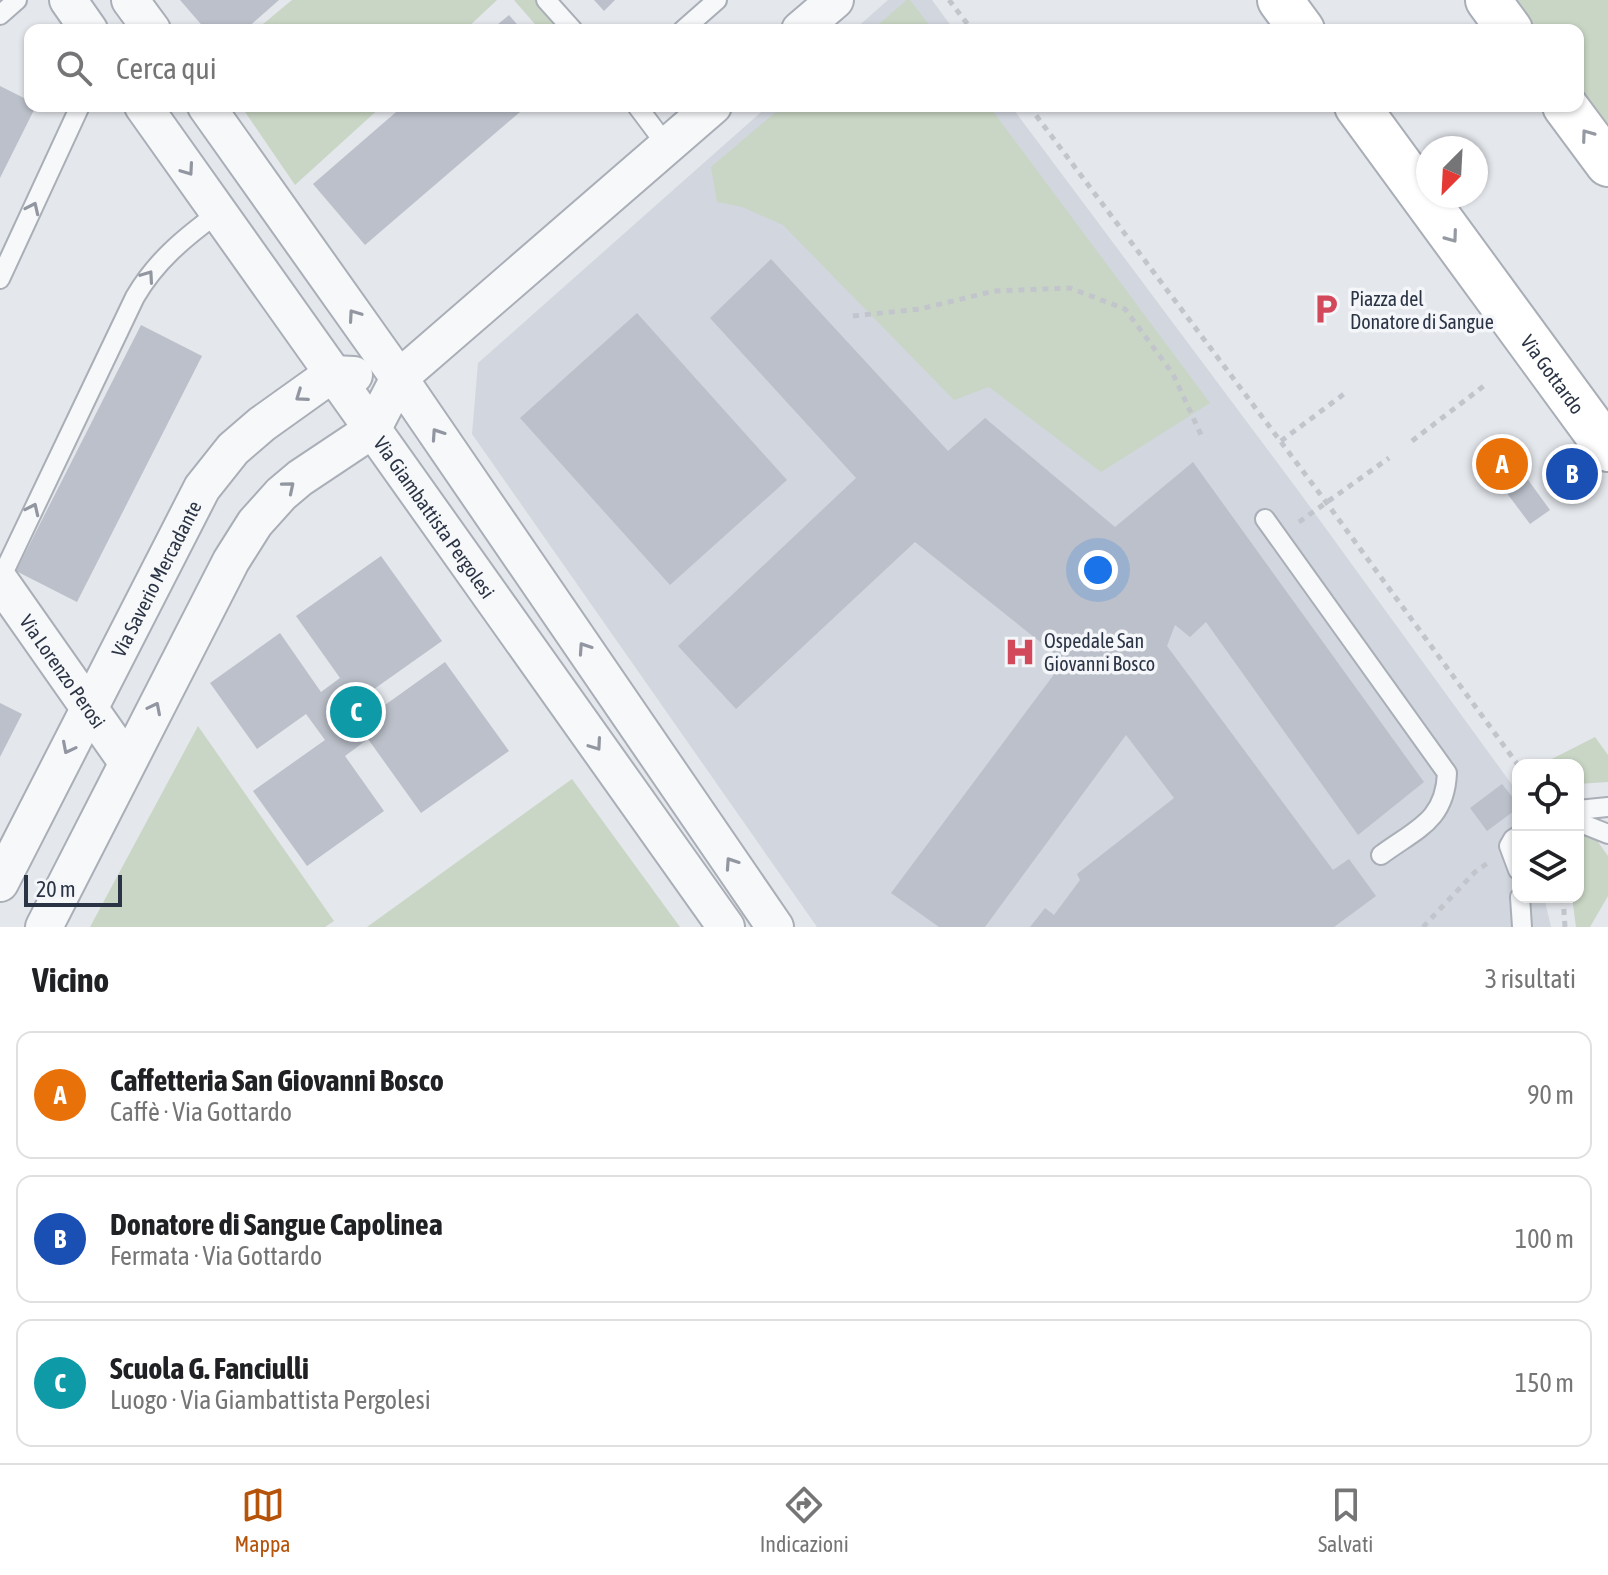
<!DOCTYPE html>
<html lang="it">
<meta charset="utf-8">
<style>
body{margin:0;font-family:"Asap Condensed",sans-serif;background:#f6f6f6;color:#202124}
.controls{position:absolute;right:24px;bottom:24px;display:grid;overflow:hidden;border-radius:16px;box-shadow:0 2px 6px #0004}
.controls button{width:72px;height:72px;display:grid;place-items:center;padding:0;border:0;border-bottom:2px solid #e0e0e0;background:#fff;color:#202124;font:40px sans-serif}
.compass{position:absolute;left:1416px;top:136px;width:72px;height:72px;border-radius:50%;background:#fff;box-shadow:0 2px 6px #0004;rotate:204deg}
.scale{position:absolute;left:24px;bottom:20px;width:98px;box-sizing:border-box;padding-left:8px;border:4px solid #2b3445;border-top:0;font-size:22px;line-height:28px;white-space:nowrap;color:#2b3445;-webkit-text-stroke:6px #f4f6f9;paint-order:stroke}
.you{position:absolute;left:1098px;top:570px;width:28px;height:28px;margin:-20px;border:6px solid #fff;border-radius:50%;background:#1a73e8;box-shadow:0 0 0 12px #1a73e833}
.badge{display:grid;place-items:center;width:52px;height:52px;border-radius:50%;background:#b45309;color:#fff;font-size:26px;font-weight:700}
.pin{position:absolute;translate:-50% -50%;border:4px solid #fff;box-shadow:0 2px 8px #0006}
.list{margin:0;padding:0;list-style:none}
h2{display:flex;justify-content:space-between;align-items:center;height:104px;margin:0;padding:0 32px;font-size:34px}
h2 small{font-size:26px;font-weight:400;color:#757577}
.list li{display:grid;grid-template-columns:52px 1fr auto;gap:24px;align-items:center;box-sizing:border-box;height:128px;margin:0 16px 16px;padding:0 16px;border:2px solid #e0e0e0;border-radius:16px}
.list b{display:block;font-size:30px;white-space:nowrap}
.list p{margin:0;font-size:26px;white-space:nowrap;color:#757577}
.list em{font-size:26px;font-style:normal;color:#757577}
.icon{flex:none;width:44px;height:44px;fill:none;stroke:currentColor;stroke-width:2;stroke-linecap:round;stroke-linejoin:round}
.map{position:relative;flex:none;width:1608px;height:927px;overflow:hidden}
.search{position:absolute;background:#fff;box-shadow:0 2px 6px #0004;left:24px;right:24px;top:24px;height:88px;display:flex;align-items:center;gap:20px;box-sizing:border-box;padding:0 28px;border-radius:16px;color:#757577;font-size:30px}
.sheet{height:536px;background:#fff}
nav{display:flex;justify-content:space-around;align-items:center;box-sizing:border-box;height:112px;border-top:2px solid #e0e0e0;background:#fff;font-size:22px;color:#757577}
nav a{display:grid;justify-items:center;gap:4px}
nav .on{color:#b45309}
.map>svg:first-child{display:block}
.built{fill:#d2d6de}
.green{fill:#c9d6c5}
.building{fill:#bbc0ca}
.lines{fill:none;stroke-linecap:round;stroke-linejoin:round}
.lane-casing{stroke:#a9aeb7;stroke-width:22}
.street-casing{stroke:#a9aeb7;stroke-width:40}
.secondary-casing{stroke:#a9aeb7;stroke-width:48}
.path{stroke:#c2c5cb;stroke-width:5;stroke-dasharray:6 6;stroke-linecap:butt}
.lane{stroke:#f7f8fa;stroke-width:18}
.street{stroke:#f7f8fa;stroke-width:36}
.secondary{stroke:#fff;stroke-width:44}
.oneway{stroke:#959aa2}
.oneway2{stroke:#9196a0}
.labels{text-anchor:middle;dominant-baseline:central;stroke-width:7;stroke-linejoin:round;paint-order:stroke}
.poi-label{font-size:20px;fill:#2b3445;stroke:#f4f6f9;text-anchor:start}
.street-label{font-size:20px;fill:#2b3445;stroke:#f4f6f9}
</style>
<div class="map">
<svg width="1608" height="927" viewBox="0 0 1608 927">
<rect width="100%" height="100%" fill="#e4e7ec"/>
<g class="built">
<polygon points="888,0 932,0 954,30 854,30"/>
<polygon points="768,106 1011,106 1300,493 1518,793 1518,897 1544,897 1551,927 817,927 472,434 478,363"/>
</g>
<g class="green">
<polygon points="292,0 497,0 465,30 256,30"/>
<polygon points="514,0 535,0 560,30 540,30"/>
<polygon points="907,0 910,0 933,30 872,30"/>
<polygon points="1501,0 1608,0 1608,140 1578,101 1578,30 1524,30"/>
<polygon points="241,106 382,106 295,185"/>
<polygon points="783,106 989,106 1210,403 1101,472 989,387 954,400 783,225 742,207 717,202 711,167"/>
<polygon points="198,726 334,921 325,927 90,927"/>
<polygon points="1595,737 1608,755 1608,782 1578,784 1578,765 1540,765"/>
<polygon points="572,779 680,927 367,927"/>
<polygon points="1578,833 1593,835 1608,856 1608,896 1590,927 1576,927 1572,897 1578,897"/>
</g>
<g class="building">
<polygon points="180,0 279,0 245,30 206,30"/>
<polygon points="594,0 615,0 604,11"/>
<polygon points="509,15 522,30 491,30"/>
<polygon points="0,86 30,101 30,106 36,106 0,178"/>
<polygon points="403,106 527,106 365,245 313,184"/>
<polygon points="771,259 948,451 985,418 1115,527 1193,462 1424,782 1358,835 1206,622 1190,637 1175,625 1167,646 1333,870 1349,859 1376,896 1334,927 1030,927 1045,908 1054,915 1080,880 1077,874 1174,798 1126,735 985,927 939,927 891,893 1064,661 915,542 736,709 678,646 856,478 710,318"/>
<polygon points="637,313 787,480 670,585 520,418"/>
<polygon points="141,325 202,356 77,602 16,571"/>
<polygon points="1500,434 1530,475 1526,477 1550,510 1530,524 1506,492 1503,494 1474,453"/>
<polygon points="381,556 442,641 367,694 378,710 445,662 509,751 421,813 368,739 345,756 384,811 307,866 253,791 325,740 306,714 257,749 210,683 280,633 321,692 340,678 296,616"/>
<polygon points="0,703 22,714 0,757"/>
<polygon points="1502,784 1518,804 1518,808 1487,831 1470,808"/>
</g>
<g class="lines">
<defs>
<g id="lane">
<polyline points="546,0 573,30"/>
<polyline points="0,15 17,0"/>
<polyline points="683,30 717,0"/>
<polyline points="637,106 667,146"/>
<polyline points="0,279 80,106"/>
<path d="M1265,519l182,254c-2,48 -31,56 -66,82"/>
<path d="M0,580l135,-283c21,-36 49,-59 83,-84"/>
<polyline points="1578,810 1608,807"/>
<polyline points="1578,822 1608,834"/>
<polyline points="1518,836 1513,839 1509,846 1518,870"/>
<polyline points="1520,897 1522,927"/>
</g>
<g id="street">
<polyline points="68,0 89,30"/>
<polyline points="130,0 152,30"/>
<polyline points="800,30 835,0"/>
<path id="s1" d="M143,106l583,821"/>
<polyline points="206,106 399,378 775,927"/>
<path id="s2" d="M0,581l127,181"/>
<path id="s3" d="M0,883l202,-395 31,-39 29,-25 70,-50 22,1"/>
<polyline points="44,927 231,561 255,523 281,494 300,478 372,430 399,378 713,106"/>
</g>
<g id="secondary">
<polyline points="1280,0 1302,30"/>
<polyline points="1488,0 1510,30"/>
<path id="s4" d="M1357,106l251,343"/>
<polyline points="1565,106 1608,164"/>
</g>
</defs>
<use href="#lane" class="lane-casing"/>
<use href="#street" class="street-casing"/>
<use href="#secondary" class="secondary-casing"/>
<g class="path">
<polyline points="949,0 972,30"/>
<polyline points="1029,106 1326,502 1518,765"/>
<polyline points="853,316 920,309 994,291 1070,288 1125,309 1173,374 1202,437"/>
<polyline points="1281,441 1344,394"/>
<polyline points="1412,441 1485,385"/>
<polyline points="1299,522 1389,458"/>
<polyline points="1563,897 1565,927"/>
<polyline points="1423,927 1475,872 1489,862"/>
</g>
<use href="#lane" class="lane"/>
<use href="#street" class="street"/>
<use href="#secondary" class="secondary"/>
</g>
<defs><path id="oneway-chevron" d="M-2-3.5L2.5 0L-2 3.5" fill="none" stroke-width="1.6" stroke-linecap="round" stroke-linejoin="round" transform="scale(2)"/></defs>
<g class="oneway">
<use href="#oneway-chevron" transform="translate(1587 135) rotate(-126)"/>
<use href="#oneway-chevron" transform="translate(1452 237) rotate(54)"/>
</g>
<g class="oneway2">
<use href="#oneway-chevron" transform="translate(188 170) rotate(55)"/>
<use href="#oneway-chevron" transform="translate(33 208) rotate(-65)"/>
<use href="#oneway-chevron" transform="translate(148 276) rotate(-55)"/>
<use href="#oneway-chevron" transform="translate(354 315) rotate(-125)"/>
<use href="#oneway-chevron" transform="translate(301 396) rotate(145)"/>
<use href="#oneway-chevron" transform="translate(437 434) rotate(-124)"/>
<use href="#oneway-chevron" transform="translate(289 487) rotate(-40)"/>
<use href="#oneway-chevron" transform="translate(33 509) rotate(-65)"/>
<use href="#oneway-chevron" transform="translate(584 648) rotate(-124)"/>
<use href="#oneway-chevron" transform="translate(155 708) rotate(-63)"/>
<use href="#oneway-chevron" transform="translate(596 745) rotate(55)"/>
<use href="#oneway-chevron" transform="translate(68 748) rotate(117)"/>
<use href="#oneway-chevron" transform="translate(731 863) rotate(-124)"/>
</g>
<defs>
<symbol id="parking-bare" viewBox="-9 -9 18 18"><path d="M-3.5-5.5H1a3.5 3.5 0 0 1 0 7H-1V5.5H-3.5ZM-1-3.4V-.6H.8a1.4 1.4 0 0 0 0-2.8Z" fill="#d1495b" stroke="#f4f6f9" stroke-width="2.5" paint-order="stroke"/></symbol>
<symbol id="hospital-bare" viewBox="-9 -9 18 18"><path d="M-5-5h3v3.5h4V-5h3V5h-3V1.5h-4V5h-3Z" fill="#d1495b" stroke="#f4f6f9" stroke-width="2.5" paint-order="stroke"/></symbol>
</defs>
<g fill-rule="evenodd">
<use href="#parking-bare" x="1304" y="287" width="44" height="44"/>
<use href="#hospital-bare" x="998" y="630" width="44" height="44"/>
</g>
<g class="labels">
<g class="poi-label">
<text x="1350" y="298">Piazza del<tspan x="1350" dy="23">Donatore di Sangue</tspan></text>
<text x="1044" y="640">Ospedale San<tspan x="1044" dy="23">Giovanni Bosco</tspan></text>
</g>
<g class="street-label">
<text stroke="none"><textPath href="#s4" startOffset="332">Via Gottardo</textPath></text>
<text stroke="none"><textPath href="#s1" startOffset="504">Via Giambattista Pergolesi</textPath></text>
<text stroke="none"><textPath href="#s3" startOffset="342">Via Saverio Mercadante</textPath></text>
<text stroke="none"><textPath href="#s2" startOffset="110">Via Lorenzo Perosi</textPath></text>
</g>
</g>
</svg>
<div class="controls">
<button><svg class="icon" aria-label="locate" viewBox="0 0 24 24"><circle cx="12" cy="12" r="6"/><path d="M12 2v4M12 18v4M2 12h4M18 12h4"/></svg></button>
<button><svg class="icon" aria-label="layers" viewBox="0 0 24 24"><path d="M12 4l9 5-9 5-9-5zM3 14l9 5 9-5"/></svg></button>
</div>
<svg class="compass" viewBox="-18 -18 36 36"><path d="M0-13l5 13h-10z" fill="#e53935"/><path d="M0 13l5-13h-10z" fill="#757577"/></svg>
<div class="scale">20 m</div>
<div class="you"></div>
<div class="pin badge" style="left:1502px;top:464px;background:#e8710a">A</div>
<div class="pin badge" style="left:1572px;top:474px;background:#1a4fb4">B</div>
<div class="pin badge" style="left:356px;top:712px;background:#0f9aa8">C</div>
<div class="search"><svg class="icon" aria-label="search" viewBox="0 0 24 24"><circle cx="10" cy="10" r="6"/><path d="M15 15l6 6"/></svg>Cerca qui</div>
</div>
<section class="sheet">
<h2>Vicino<small>3 risultati</small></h2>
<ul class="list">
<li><span class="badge" style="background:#e8710a">A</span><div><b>Caffetteria San Giovanni Bosco</b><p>Caffè · Via Gottardo</p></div><em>90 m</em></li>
<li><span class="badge" style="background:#1a4fb4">B</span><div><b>Donatore di Sangue Capolinea</b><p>Fermata · Via Gottardo</p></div><em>100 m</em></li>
<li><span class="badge" style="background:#0f9aa8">C</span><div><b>Scuola G. Fanciulli</b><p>Luogo · Via Giambattista Pergolesi</p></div><em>150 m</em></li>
</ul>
</section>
<nav>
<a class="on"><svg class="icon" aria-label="map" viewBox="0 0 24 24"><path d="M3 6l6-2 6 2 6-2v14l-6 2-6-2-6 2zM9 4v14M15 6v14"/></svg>Mappa</a>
<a><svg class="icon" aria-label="directions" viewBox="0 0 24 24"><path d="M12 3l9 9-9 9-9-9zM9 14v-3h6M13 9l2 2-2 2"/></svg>Indicazioni</a>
<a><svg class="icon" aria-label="saved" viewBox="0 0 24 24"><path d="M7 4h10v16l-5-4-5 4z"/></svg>Salvati</a>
</nav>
